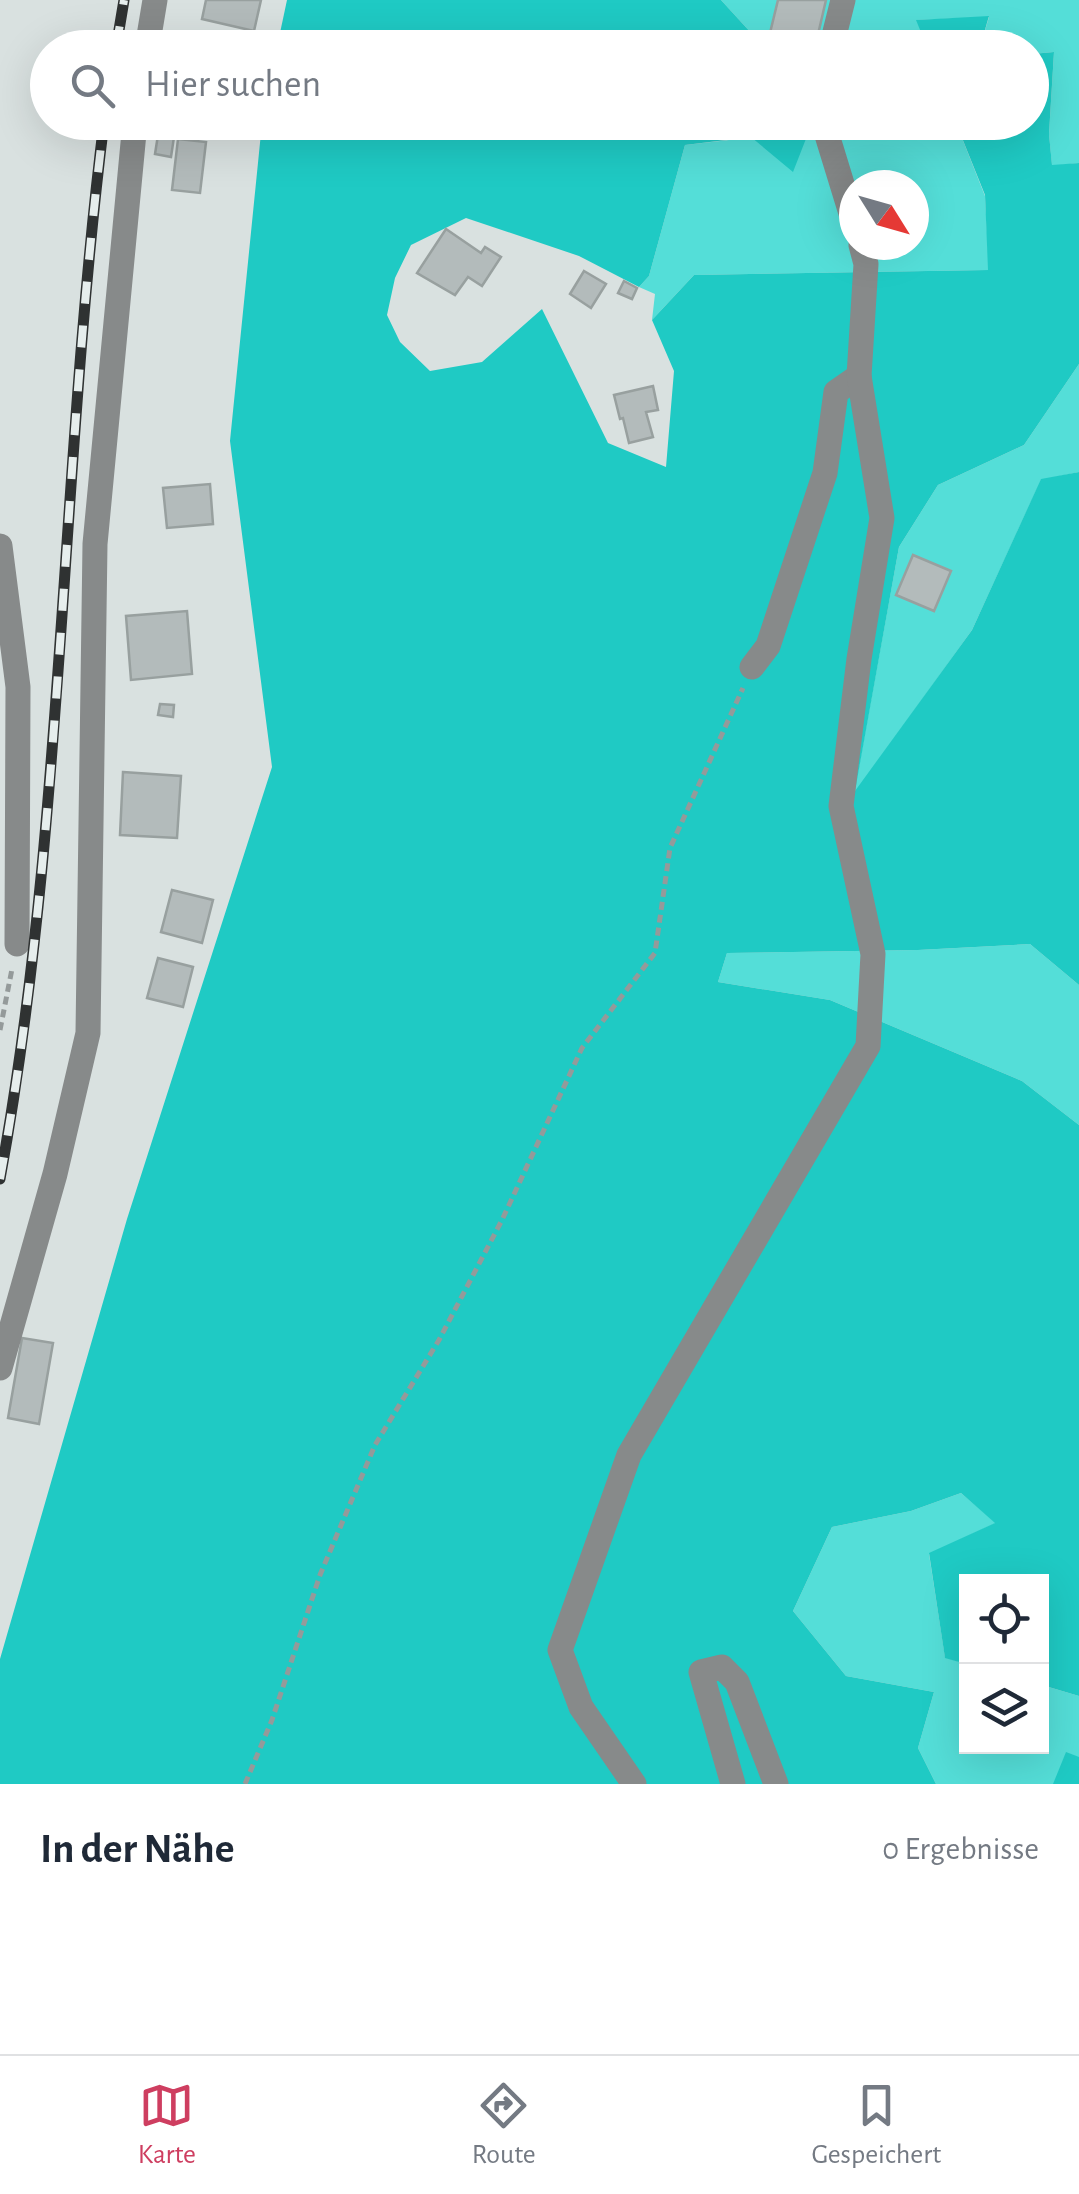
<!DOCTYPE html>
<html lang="de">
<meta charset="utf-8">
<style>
body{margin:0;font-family:"Alegreya Sans",sans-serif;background:#f2f2f3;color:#1f2937}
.controls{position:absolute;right:30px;bottom:30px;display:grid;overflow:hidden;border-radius:0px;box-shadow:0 10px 40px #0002}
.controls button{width:90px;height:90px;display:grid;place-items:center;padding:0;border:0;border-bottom:2px solid #e0e1e3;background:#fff;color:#1f2937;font:50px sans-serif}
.compass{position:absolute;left:839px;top:170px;width:90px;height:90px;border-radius:50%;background:#fff;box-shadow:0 10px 40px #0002;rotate:127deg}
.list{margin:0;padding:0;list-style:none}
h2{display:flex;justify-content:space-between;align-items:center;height:130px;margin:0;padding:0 40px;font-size:42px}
h2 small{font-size:32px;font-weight:400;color:#747a83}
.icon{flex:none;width:55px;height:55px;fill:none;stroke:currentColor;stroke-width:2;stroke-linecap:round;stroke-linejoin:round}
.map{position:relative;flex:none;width:1079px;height:1784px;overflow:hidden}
.search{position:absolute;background:#fff;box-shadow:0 10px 40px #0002;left:30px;right:30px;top:30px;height:110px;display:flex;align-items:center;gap:25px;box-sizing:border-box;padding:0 35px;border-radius:55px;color:#747a83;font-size:38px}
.sheet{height:270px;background:#fff}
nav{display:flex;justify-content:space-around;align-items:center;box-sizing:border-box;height:140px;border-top:2px solid #e0e1e3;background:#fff;font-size:28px;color:#747a83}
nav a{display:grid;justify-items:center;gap:5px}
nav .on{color:#ce3e60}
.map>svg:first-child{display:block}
.green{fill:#54ded8;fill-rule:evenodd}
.forest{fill:#1fcac4}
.building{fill:#b3bbbb;stroke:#98a09f;stroke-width:2.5}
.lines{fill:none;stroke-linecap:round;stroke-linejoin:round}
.path{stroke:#949a9a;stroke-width:5;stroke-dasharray:8 5;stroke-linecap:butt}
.minor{stroke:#878a8a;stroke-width:25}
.rail-casing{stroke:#2f3232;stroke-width:11}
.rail{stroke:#e6eeed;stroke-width:8;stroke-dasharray:22;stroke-linecap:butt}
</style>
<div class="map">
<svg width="1079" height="1784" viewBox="0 0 1079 1784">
<rect width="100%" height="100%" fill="#d9e1e0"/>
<g class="green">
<polygon points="721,0 1079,0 1079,163 1052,166 1049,134 1054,52 1032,54 1032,48 980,47 989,17 917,20 927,47 764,47"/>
<path d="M805,123h151l29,73 4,74 -295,5 -42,45 3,-26 -16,-7 10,-11 36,-131 124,-14zM854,185h60v60h-60z"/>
<polygon points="1079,364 1079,472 1041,480 972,630 854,794 899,547 938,485 1024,445"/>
<polygon points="1030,944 1079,985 1079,1125 1022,1081 830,1000 718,982 727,953 918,950"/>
<polygon points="961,1493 996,1523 929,1554 945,1657 966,1664 966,1746 1042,1746 1042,1685 1079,1696 1079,1784 936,1784 918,1748 934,1692 846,1676 793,1611 832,1527 911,1511"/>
</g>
<g class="forest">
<polygon points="287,0 721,0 764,47 277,47"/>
<polygon points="989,16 980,47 927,47 916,20"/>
<polygon points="1054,52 1049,134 1052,165 1079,163 1079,364 1024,445 938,485 899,547 855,791 972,630 1041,479 1079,472 1079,985 1030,944 918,950 727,953 718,982 830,1000 1022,1081 1079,1125 1079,1696 1042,1685 1042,1582 966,1582 966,1664 945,1658 929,1553 995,1523 961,1493 911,1511 832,1527 793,1611 846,1676 934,1692 918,1748 936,1784 0,1784 0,1659 127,1219 272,767 230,441 262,123 805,123 809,131 793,172 751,137 685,145 649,276 639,287 579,256 466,218 411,245 395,278 387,315 400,342 430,371 482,362 542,309 608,443 666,467 674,371 652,320 694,275 988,270 985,195 956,123 1032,122 1032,54"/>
<polygon points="1066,1752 1079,1757 1079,1784 1053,1784"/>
</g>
<g class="building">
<polygon points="206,0 261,0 254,31 202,19"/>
<polygon points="778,0 826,0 816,43 770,33"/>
<polygon points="158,135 174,137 171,157 155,154"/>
<polygon points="178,139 206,142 200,193 172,190"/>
<polygon points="446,229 481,253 485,247 501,257 482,286 468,277 455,295 417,273"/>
<polygon points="584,271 606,284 591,308 570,294"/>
<polygon points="624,281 637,288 632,299 618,293"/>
<polygon points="653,386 658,410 646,412 653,437 629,443 623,418 620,419 614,395"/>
<polygon points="210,484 213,524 167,528 163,488"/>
<polygon points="913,555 951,571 934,611 896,595"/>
<polygon points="187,611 192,674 131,680 126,616"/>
<polygon points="160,704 174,705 173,717 158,715"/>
<polygon points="123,772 181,776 177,838 120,835"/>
<polygon points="172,890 213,900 202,943 161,932"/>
<polygon points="158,958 193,967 183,1007 147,998"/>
<polygon points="22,1338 53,1343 39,1424 8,1418"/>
</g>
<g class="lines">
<g class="path">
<polyline points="0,1030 12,969"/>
<polyline points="245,1784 272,1720 320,1575 375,1445 439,1340 502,1220 582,1048 655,953 670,848 743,688"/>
</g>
<g class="minor">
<polyline points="147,48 155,0"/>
<polyline points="831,48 843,0"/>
<polyline points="823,122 854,223"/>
<polyline points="0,546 18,687 17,944"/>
<polyline points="752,667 768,646 825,473 836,392 859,376"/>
<polyline points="0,1368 55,1174 88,1033 95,544 135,122"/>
<polyline points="634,1784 581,1707 560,1650 629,1455 868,1046 873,954 841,806 859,659 882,518 859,376 866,264 861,245"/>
<polyline points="733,1784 701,1672 722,1667 737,1682 776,1784"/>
</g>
<defs>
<g id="rail">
<polyline points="116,48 124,0"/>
<path d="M0,1179c64,-349 60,-705 104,-1057"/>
</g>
</defs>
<use href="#rail" class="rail-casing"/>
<use href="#rail" class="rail"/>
</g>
</svg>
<div class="controls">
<button><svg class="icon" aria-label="locate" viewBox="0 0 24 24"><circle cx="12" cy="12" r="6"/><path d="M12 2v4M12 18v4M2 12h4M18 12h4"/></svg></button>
<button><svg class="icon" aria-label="layers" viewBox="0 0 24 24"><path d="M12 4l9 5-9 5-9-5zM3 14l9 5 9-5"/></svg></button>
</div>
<svg class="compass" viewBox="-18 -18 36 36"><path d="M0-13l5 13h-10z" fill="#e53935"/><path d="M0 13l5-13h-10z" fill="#747a83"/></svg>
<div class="search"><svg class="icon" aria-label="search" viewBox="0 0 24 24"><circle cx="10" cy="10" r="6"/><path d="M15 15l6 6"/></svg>Hier suchen</div>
</div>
<section class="sheet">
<h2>In der Nähe<small>0 Ergebnisse</small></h2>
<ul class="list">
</ul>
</section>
<nav>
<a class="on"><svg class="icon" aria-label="map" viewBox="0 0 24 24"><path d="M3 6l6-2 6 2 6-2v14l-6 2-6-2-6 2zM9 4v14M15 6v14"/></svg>Karte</a>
<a><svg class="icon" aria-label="directions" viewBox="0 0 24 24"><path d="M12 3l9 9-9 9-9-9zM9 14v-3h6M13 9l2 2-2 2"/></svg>Route</a>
<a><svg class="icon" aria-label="saved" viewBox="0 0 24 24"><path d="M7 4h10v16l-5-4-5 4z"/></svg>Gespeichert</a>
</nav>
